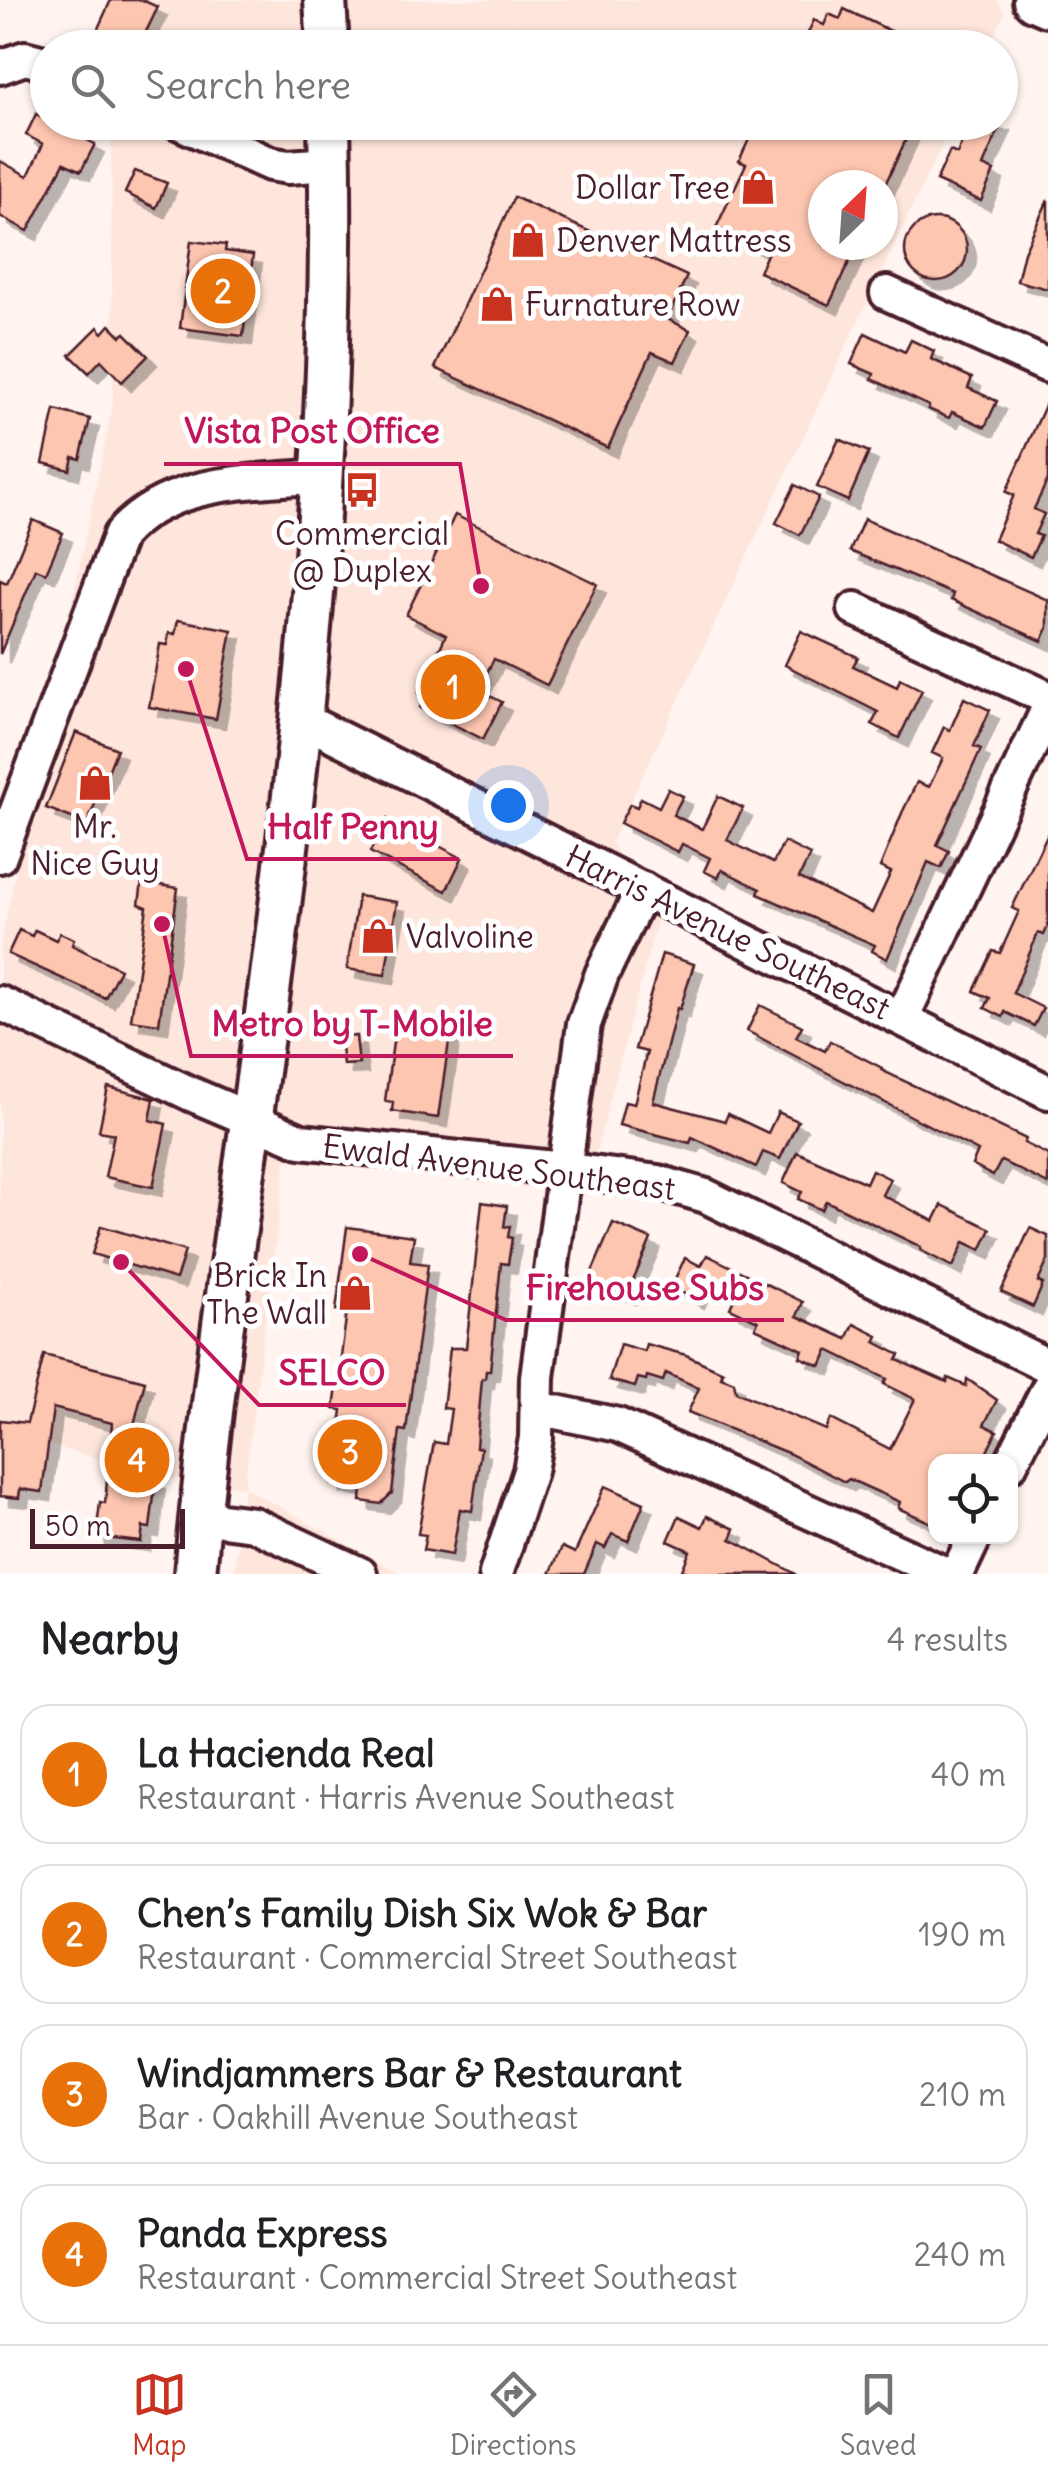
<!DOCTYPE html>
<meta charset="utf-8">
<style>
body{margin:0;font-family:Delius,sans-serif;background:#f2f2f2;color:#202124}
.controls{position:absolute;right:30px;bottom:30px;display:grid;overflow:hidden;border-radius:20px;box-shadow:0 2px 8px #0004}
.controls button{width:90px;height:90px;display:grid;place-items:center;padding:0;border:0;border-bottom:2px solid #e0e0e0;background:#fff;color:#202124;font:50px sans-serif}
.compass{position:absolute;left:808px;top:170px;width:90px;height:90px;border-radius:50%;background:#fff;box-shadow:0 2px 8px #0004;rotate:25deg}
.scale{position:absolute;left:30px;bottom:25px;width:155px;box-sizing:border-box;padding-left:10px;border:5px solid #4a1f2b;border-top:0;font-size:28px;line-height:35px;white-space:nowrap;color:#4a1f2b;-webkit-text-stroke:8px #fff;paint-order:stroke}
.you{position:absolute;left:508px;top:805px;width:35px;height:35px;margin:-25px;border:8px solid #fff;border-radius:50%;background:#1a73e8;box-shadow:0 0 0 15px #1a73e833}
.badge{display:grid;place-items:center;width:65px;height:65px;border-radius:50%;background:#c8321e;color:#fff;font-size:32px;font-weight:700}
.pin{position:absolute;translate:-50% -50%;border:5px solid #fff;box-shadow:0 2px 10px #0006}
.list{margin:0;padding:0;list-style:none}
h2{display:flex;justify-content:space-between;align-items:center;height:130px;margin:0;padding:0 40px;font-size:42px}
h2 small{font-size:32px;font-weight:400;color:#757577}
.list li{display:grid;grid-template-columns:65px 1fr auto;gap:30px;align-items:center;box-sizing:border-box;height:140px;margin:0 20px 20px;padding:0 20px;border:2px solid #e0e0e0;border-radius:30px}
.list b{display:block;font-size:38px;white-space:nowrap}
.list p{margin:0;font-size:32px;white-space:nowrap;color:#757577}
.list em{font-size:32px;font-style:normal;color:#757577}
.icon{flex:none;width:55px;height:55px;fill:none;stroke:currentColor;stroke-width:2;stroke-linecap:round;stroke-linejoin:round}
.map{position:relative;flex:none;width:1048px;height:1574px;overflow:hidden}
.search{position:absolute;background:#fff;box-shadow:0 2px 8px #0004;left:30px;right:30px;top:30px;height:110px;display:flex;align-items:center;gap:25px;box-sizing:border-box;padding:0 35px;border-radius:55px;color:#757577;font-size:38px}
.sheet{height:770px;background:#fff}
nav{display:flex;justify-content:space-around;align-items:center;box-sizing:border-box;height:140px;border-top:2px solid #e0e0e0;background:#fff;font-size:28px;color:#757577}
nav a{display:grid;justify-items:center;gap:5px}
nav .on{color:#c8321e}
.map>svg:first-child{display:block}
.built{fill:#fee6dc;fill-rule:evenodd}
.building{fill:#fdc6b0;stroke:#4a1f2b;stroke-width:2.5;filter:url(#shadow)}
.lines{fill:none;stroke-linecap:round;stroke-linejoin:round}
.minor-casing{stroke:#4a1f2b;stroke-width:40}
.major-casing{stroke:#4a1f2b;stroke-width:48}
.minor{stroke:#fff;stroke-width:32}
.major{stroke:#fff;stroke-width:40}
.labels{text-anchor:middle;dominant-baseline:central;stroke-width:10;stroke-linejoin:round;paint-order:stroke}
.poi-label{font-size:32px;fill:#4a1f2b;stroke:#fff;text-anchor:start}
.street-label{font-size:32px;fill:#4a1f2b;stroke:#fff}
.leader{fill:none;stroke:#c2185b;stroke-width:4}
.callout-dot{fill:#c2185b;stroke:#fff;stroke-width:4}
.callout-label{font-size:35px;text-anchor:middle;font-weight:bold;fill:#c2185b;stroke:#fff;stroke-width:10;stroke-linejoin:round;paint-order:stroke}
</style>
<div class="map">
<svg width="1048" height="1574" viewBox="0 0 1048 1574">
<defs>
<filter id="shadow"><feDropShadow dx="9" dy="9" stdDeviation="0" flood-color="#0004"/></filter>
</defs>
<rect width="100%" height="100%" fill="#fff4ef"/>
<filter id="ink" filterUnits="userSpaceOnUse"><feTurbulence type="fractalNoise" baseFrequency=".01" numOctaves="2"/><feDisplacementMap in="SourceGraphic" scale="20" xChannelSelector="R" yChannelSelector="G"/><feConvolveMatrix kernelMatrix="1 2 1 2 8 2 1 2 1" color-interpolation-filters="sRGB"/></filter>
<g filter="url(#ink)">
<g class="built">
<polygon points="110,0 996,0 1005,12 988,48 111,48"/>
<path d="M111,123h841l-341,720 48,70 -74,282 -299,-36 -42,328 158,87h-167l9,-87 -78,-9 -166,-47v-484l113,-543zM823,185h60v60h-60z"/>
</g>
<g class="building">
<polygon points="111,0 142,0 158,7 138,48 89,48"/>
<polygon points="844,9 927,48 801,48 814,20 824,25 829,14 840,19"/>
<polygon points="516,27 534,48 494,48"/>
<polygon points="36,114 95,144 81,171 64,163 28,231 0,216 0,161 28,176 43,144 26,135"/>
<polygon points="757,122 914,122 883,189 883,185 823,185 823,245 857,245 829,305 759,272 768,252 716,228 746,164 739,161"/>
<polygon points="970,122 1002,122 983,166 994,171 981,201 936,181 950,151 957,154"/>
<polygon points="135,171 167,183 156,208 125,193"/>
<polygon points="514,197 687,276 667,319 690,330 675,362 652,352 608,448 435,368"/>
<polygon points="1048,200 1048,289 1017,281 1024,252"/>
<circle cx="936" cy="250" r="31"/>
<polygon points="191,241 226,245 225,251 253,255 243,336 180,328"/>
<polygon points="110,325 121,336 125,333 148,356 122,382 101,360 89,373 70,355 98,327 103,333"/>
<polygon points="865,333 905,352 911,340 934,351 931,359 972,378 968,388 997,401 985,427 952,412 949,418 928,409 929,406 872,379 874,374 851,364"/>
<polygon points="1048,399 1048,479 1034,509 1044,514 1035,534 1041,536 1031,557 994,540 1014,495 1006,492"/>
<polygon points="55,410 90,419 80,459 73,457 70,470 43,463"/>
<polygon points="839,439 869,452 848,501 817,487"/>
<polygon points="795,485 819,497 800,535 776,523"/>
<polygon points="455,515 597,584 547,685 494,659 478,690 502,702 483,739 420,708 425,697 419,694 446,635 406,615"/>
<polygon points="864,519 1048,600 1048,628 1042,641 951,600 953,594 850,551"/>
<polygon points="33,520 63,533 46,573 36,569 0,654 0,580 7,583"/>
<polygon points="178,620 232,630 216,719 149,707 160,644 167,645 169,633 175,634"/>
<polygon points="801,631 858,657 853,666 897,687 900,679 922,690 899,738 872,724 878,712 785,665"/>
<polygon points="964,698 990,710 974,746 981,749 937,845 949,851 941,868 928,862 887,959 872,951 875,945 758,894 760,889 722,870 718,878 704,871 710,858 682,844 678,852 620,823 630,804 637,807 641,798 659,807 668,789 683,796 673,815 702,829 718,796 743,808 727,840 773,863 784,842 810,855 799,878 872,913 891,872 880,867 902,813 917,782 929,787 943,758 932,753 944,727 950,730"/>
<polygon points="76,732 117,749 87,824 46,808"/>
<polygon points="387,819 462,858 446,891 370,852"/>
<polygon points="1048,833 1048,926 1044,935 1038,933 1013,993 1043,1008 1034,1026 1005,1012 1003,1017 985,1008 990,998 974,991 993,951 1000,953 1019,911 1012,908"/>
<polygon points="142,882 178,888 159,1024 131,1020 147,907 139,904"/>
<polygon points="358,896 397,902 385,975 347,969"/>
<polygon points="19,930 32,936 35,930 56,940 60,933 74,939 72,945 120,969 105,998 8,954"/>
<polygon points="662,954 694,964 680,1009 677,1008 653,1102 725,1121 728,1114 768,1133 778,1112 798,1121 780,1159 763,1152 756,1167 692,1137 690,1143 619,1125 625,1102 634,1104 647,1052 635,1049"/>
<polygon points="760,1005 802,1026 796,1037 825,1051 830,1041 882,1068 881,1070 1026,1139 1024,1143 1048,1155 1048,1184 1001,1161 993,1176 972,1165 978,1151 747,1031"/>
<polygon points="395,1028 450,1035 438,1118 392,1111 393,1102 385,1101"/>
<polygon points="356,1036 359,1064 343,1065 340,1038"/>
<polygon points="108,1087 154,1099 150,1120 166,1124 153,1187 105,1177 114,1134 99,1131"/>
<polygon points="797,1152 866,1183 872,1170 890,1179 882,1195 934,1221 942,1205 991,1229 981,1250 964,1242 953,1267 920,1250 921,1247 826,1201 822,1210 798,1199 802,1192 783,1183"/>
<polygon points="482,1202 507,1206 504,1227 510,1226 508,1237 512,1238 508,1264 501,1263 490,1371 486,1371 485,1379 482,1379 476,1447 481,1448 472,1511 460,1509 452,1555 423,1550 426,1535 418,1534 434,1442 446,1444 451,1409 443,1408 450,1348 466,1348"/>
<polygon points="613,1223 651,1239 627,1295 589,1279"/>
<polygon points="101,1226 185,1251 176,1279 92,1254"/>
<polygon points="347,1227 414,1236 410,1262 428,1264 406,1431 400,1430 392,1493 381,1504 361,1501 362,1488 332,1484 342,1410 334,1409 347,1311 336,1310"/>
<polygon points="1030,1228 1048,1236 1048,1260 1038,1282 1043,1284 1033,1307 1001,1292"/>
<polygon points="707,1255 803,1302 797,1316 847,1339 854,1324 878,1336 875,1342 900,1355 897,1360 947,1382 948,1378 966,1386 967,1379 997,1400 984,1425 997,1431 982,1462 936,1462 936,1525 898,1508 900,1502 849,1479 845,1482 790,1454 688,1412 699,1388 666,1373 663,1381 647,1376 646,1380 638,1378 635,1387 609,1380 620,1344 644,1351 646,1344 686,1355 723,1372 721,1377 734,1382 736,1392 826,1430 831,1419 890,1449 915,1399 884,1384 887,1379 828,1350 821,1366 800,1357 803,1350 755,1328 758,1321 730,1308 735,1297 703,1281 695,1299 671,1287 685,1258 701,1266"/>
<polygon points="44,1355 145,1381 130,1441 152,1446 148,1479 156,1480 150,1528 143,1527 141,1542 96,1537 100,1502 105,1503 112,1423 53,1408 42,1492 20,1489 19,1498 0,1496 0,1420 27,1423"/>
<polygon points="605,1486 644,1503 628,1541 612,1534 605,1548 597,1544 584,1574 550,1574 562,1547 575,1553"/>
<polygon points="679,1516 702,1527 707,1516 735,1529 731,1539 796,1574 691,1574 682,1570 690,1551 668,1541"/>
</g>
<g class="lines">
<defs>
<g id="minor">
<polyline points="0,67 25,58 48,64"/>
<polyline points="178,122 270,164 288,167 330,164"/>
<polyline points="887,293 1048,366"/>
<polyline points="855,609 1048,698"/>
<polyline points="301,719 1048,1092"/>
<path d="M0,856l120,-321c50,-57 131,-52 202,-59"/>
<polyline points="0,1003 191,1094 301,1141 563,1169 658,1182 706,1196 1048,1366"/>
<polyline points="902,1018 1048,709"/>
<polyline points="537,1408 618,1425 946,1574"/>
<polyline points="1010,1465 1048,1389"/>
<polyline points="200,1517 253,1524 360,1574"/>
<polyline points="496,1574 530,1471 536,1438 537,1377 584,1024 602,974 643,889"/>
<polyline points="957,1574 975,1536"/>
</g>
<g id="major">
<polyline points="325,0 328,48"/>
<polyline points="1034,0 1048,6"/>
<path d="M195,1574c19,-219 56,-435 83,-652 33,-265 58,-533 51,-800"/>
</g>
</defs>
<use href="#minor" class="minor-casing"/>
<use href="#major" class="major-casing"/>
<use href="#minor" class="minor"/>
<use href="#major" class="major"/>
</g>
</g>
<defs>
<symbol id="shop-bare" viewBox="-9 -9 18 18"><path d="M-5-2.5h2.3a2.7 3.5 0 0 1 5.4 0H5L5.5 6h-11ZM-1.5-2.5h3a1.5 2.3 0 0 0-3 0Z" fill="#c8321e" stroke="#fff" stroke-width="2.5" paint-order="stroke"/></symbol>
<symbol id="bus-bare" viewBox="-9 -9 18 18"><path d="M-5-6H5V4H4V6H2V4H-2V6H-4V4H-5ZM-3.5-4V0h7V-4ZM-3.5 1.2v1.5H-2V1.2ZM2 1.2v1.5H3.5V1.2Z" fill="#c8321e" stroke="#fff" stroke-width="2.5" paint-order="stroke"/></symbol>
</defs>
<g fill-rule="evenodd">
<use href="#shop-bare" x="733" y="162" width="50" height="50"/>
<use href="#shop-bare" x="503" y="215" width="50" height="50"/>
<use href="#shop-bare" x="472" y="279" width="50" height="50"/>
<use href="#bus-bare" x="337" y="465" width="50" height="50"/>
<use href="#shop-bare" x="70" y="758" width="50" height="50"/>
<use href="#shop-bare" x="353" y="911" width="50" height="50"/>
<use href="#shop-bare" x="330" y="1268" width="50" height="50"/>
</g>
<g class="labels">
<g class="poi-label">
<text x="730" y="187" text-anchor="end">Dollar Tree</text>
<text x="556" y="240">Denver Mattress</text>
<text x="525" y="304">Furnature Row</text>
<text x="362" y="533" text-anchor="middle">Commercial<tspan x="362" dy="37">@ Duplex</tspan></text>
<text x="95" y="826" text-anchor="middle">Mr.<tspan x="95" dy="37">Nice Guy</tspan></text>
<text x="406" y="936">Valvoline</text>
<text x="327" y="1275" text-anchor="end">Brick In<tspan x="327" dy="37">The Wall</tspan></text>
</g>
<g class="street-label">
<text transform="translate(728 932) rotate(26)">Harris Avenue Southeast</text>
<text transform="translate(499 1167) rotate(7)">Ewald Avenue Southeast</text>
</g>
</g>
<path class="leader" d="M481 586L460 464H164M186 669L247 859H459M162 924L191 1056H513M360 1254L506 1320H784M121 1262L259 1405H406"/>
<g class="callout-dot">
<circle cx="481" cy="586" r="10"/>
<circle cx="186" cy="669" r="10"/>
<circle cx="162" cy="924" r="10"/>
<circle cx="360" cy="1254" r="10"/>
<circle cx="121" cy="1262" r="10"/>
</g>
<g class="callout-label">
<text x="312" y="443">Vista Post Office</text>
<text x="353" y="839">Half Penny</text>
<text x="352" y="1036">Metro by T-Mobile</text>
<text x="645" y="1300">Firehouse Subs</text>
<text x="332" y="1385">SELCO</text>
</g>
</svg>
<div class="controls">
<button><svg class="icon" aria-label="locate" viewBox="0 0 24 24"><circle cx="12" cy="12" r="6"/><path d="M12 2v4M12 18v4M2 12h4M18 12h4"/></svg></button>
</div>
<svg class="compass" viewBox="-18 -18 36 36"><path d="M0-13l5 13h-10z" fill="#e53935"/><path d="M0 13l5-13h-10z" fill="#757577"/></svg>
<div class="scale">50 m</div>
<div class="you"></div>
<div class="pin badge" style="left:453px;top:687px;background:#e8710a">1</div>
<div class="pin badge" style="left:223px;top:291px;background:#e8710a">2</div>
<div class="pin badge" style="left:350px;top:1452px;background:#e8710a">3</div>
<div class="pin badge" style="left:137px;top:1460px;background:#e8710a">4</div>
<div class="search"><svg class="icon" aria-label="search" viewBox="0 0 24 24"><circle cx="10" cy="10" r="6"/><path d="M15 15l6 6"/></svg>Search here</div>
</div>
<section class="sheet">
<h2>Nearby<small>4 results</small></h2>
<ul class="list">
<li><span class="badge" style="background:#e8710a">1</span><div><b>La Hacienda Real</b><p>Restaurant · Harris Avenue Southeast</p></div><em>40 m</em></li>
<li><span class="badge" style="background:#e8710a">2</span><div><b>Chen’s Family Dish Six Wok &amp; Bar</b><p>Restaurant · Commercial Street Southeast</p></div><em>190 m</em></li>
<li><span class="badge" style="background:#e8710a">3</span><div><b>Windjammers Bar &amp; Restaurant</b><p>Bar · Oakhill Avenue Southeast</p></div><em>210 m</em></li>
<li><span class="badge" style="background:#e8710a">4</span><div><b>Panda Express</b><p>Restaurant · Commercial Street Southeast</p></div><em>240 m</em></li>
</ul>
</section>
<nav>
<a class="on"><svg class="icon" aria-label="map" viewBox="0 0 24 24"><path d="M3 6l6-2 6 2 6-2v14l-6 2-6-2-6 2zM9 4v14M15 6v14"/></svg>Map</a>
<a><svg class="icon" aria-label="directions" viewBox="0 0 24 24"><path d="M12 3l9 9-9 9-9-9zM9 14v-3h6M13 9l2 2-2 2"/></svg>Directions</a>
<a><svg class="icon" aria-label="saved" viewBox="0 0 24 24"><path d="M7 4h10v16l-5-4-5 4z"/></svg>Saved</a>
</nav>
